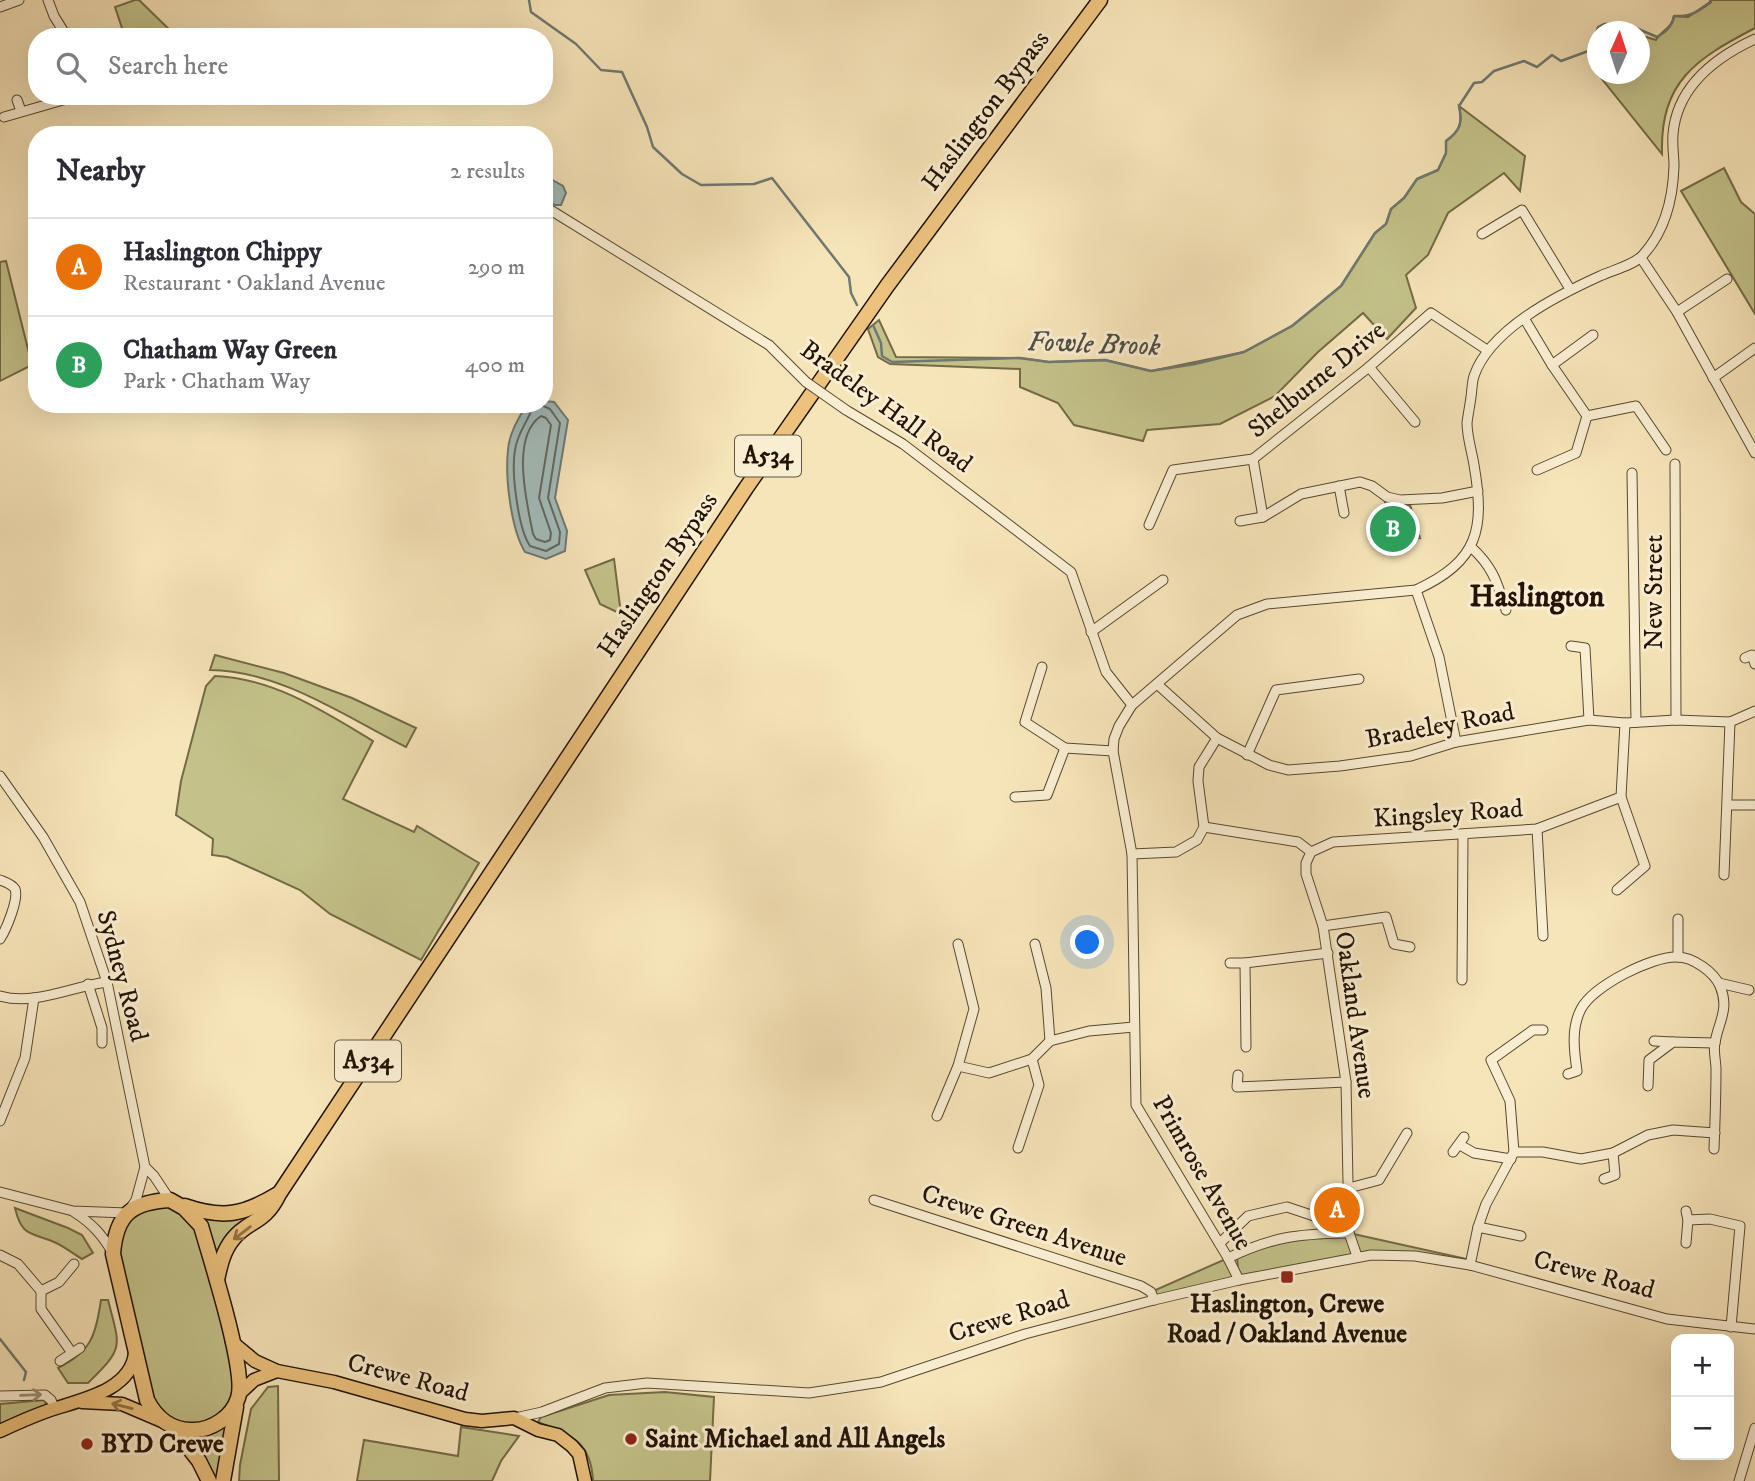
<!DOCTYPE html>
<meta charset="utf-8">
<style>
body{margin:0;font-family:"IM FELL DW Pica",serif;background:#f2f2f3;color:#2b2b33}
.controls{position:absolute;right:21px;bottom:21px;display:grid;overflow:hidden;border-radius:14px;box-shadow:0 7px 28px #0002}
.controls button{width:63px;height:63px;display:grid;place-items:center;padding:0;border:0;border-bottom:2px solid #e1e1e2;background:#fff;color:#2b2b33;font:35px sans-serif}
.compass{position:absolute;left:1587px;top:21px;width:63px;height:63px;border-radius:50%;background:#fff;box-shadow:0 7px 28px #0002;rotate:3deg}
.you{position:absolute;left:1088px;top:943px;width:24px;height:24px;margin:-18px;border:5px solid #fff;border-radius:50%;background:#1a73e8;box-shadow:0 0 0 10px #1a73e833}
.badge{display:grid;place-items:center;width:46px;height:46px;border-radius:50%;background:#0b8043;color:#fff;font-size:23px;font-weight:700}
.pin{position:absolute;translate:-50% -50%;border:4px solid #fff;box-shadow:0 2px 7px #0006}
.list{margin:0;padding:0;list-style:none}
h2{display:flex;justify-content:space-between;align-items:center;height:91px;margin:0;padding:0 28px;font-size:30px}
h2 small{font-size:23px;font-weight:400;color:#7c7c81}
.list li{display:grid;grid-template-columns:46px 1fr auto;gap:21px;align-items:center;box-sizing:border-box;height:98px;padding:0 28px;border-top:2px solid #e1e1e2}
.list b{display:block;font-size:26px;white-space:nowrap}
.list p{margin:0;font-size:23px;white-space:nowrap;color:#7c7c81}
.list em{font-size:23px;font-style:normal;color:#7c7c81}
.icon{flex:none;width:38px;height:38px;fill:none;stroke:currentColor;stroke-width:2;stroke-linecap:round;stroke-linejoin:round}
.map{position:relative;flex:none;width:1755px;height:1481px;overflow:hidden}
.search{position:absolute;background:#fff;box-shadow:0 7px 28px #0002;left:28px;top:28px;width:525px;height:77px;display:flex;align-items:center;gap:18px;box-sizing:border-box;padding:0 24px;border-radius:28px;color:#7c7c81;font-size:26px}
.panel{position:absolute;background:#fff;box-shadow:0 7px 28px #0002;left:28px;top:126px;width:525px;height:287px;border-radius:28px}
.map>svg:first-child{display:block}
.green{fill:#c4c28a;stroke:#736a46;stroke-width:2}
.water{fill:#a3bcbb;stroke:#6f7871;stroke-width:2}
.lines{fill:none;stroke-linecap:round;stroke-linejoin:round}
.shore{stroke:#62685f;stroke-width:2}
.stream{stroke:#6f7871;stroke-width:2.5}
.minor-casing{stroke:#574831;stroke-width:11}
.major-casing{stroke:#221303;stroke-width:15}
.highway-casing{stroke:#221303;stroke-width:17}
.minor{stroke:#faeed2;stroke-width:9}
.major{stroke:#ecc27d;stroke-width:12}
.highway{stroke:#ecc27d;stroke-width:14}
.minor-bridge-casing{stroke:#574831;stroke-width:11;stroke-linecap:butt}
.minor-bridge{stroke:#faeed2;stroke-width:9}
.oneway{stroke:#917346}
.oneway2{stroke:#998b75}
.poi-dot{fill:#8f2418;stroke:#faeed2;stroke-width:2.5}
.labels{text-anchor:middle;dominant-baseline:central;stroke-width:6;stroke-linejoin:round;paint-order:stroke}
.shield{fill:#faeed2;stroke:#635541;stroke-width:2}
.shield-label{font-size:24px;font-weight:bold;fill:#221303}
.street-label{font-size:26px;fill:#221303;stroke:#faeed2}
.poi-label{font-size:26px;font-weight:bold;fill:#221303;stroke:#faeed2;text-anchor:start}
.water-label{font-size:28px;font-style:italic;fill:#4f4e43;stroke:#faeed2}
.quarter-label{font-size:30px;font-weight:bold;fill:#221303;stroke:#faeed2}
</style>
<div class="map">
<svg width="1755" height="1481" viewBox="0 0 1755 1481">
<rect width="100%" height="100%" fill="#f7e5ba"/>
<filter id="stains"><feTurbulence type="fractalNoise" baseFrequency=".00286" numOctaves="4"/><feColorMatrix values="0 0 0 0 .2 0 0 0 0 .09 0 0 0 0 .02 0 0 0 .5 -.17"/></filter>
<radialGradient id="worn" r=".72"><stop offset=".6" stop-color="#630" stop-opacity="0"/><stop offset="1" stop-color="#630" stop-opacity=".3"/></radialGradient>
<g class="green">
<polygon points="135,0 139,0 175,35 125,37 115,7"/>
<path d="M1710,0h45v28c-59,31 -95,53 -93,126l-64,-80h42v-39l16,5c5,-9 16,-12 18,-24l14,1 22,-15z"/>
<path d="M1459,106l66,50 -5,35 -16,-18 -56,40 -20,42 -22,20 10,33 -29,31 -24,-26 -45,39 -43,44 -55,28 -73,6 -4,11 -69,-16 -16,-22 -38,-16v-18l-130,-5 -12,-7 -10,-28 11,-9 17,37 124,1 29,4 56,-2 46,11 93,-19 48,-26 49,-40 34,-53 11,-9 5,-15 13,-11 13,-19 21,-9 8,-17v-12c14,-10 17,-18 13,-35z"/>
<polygon points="1724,168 1741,202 1755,214 1755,314 1681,191"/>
<polygon points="6,261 32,365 0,381 0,262"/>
<polygon points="1385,501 1410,505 1420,538 1371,542 1369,519 1386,518"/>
<polygon points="614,559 621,614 600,604 585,570"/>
<path d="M215,655l69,18 68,25 64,30 -10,19c-62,-31 -125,-76 -196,-77z"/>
<path d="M215,676c58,2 110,36 158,65l-30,58 71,33 3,-6 62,37 -58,97 -91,-46 -30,-24 -73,-33 -15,-2 1,-16 -37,-24 5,-34 25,-95z"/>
<polygon points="279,1194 238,1234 217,1280 240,1373 223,1481 209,1481 158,1420 114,1238 118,1225 154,1201 219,1215"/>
<path d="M15,1208l53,20 14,7 11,18 -11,6c-9,-5 -18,-13 -28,-17 -24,-10 -32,-5 -39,-34z"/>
<polygon points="1349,1233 1471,1260 1470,1265 1394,1254 1154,1300 1151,1292 1228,1258 1239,1277 1237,1257 1259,1243"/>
<path d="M101,1300h7c12,47 17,47 -20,83h-20l-10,-15c33,-16 38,-33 43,-68z"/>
<polygon points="278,1386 279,1481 239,1481 240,1465 251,1409 268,1387"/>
<path d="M665,1392l49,5 -4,84h-117c-2,-40 -22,-46 -55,-59l3,-5 68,-22z"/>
<polygon points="44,1400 47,1405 0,1426 0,1404"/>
<polygon points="461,1427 519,1436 501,1461 492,1481 357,1481 364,1440 458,1456"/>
</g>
<g class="water">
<polygon points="547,177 563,186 566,193 561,205 555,205 544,198 544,178"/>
<path d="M544,401l10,1 14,18 -13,78 12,33 -2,20 -19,8 -21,-7c-14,-23 -20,-74 -17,-102 1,-16 10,-32 19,-45l17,-1z"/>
</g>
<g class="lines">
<g class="shore">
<path d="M534,404c-5,16 -17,29 -19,46 -4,22 3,78 15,96l16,5 13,-7 1,-12 -12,-34 12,-75 -10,-14 -11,-5"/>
<path d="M541,416l5,2 5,7 -12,73 12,35 -1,7 -5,2 -9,-3 -3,-5c-6,-31 -23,-97 8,-118z"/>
</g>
<g class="stream">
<polyline points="529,0 531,12 576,44 601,70 622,72 647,127 653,147 682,174 701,185 754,184 772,178 849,277 851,293 857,305"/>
<path d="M1629,32l7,-4 21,9c9,-5 16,-11 17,-21 16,1 24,-4 37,-14l-1,-2"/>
<path d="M873,325l8,18 1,13 10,6 128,-4 29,4 56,-2 46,11 44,-7 49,-12 48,-26 49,-40 34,-53 11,-9 5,-15 13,-11 13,-19 21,-9 8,-17v-12c14,-10 17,-18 13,-35l15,-23 8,-1 12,-11 30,-10 13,6 15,-12 9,6 30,-11 7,-23 6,-3h9l7,8"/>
<polyline points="0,1339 26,1372 24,1380"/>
</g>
<defs>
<g id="minor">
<polyline points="48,0 54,16 67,37"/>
<polyline points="0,7 19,0"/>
<polyline points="17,100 21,111"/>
<polyline points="4,117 77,96"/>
<polyline points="544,206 769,345 806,382"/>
<polyline points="1482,234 1522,210 1570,289"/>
<polyline points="1641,258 1677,312 1755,453"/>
<polyline points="1677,312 1727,279"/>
<polyline points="1524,318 1552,365 1587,416 1636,406 1666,450"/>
<polyline points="1552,365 1593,335"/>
<polyline points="1369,367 1415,422"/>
<polyline points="1713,378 1755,348"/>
<polyline points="846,410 903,444 1071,572 1106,672 1132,705"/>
<polyline points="1253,459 1263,517 1301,494 1360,482 1372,486 1387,497 1400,500 1442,498 1478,491"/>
<polyline points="1675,464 1676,720"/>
<polyline points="1537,470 1576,453 1587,416"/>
<polyline points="1632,473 1636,722"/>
<polyline points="1339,486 1344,513"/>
<polyline points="1240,521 1263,517"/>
<polyline points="1149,525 1173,470 1253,459 1369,367 1431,313 1487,350"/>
<path d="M1471,547c22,20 26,35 35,63"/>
<polyline points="1416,590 1439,657 1456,742"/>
<polyline points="1091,632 1163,580"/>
<polyline points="1571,646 1585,648 1589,720"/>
<polyline points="1745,658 1752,655 1755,664"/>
<polyline points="1042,667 1025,722 1065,748 1113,751"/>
<polyline points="1157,684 1217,738 1269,765 1288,770 1340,766 1411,756 1456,742 1589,720 1625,723 1676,720 1730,722 1755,711"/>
<polyline points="1247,755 1276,690 1359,679"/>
<polyline points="0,776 43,837 80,902 107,982 145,1167 136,1200 130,1209"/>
<polyline points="1015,797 1047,795 1065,748"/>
<polyline points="1728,805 1755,805"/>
<polyline points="1204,827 1298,842 1311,852 1333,842 1537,829 1621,797 1625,723"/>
<polyline points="1537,829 1543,936"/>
<polyline points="1311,852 1306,863 1306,874 1323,926 1346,1082 1349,1233 1357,1256"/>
<polyline points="1132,854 1176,852 1197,840 1204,827 1198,781 1199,767 1217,738"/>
<polyline points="1724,875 1730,722"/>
<path d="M0,880c5,2 12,4 15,9 4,10 -9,41 -15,50"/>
<polyline points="1617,890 1645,866 1621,797"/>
<polyline points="1678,919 1678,957"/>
<polyline points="1323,926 1386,917 1394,944 1410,947"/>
<polyline points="958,944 974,1009 958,1066 989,1073 1032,1059 1050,1041 1089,1031 1134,1027"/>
<polyline points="1035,944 1046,988 1050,1041"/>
<polyline points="1230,963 1245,963 1328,953"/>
<polyline points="1245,963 1246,1047"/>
<polyline points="1462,980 1463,835"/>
<polyline points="1719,983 1749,990"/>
<polyline points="88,984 102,1028 102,1043"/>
<path d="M0,996c35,10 73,-10 107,-14"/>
<polyline points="1654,1041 1673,1042"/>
<path d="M1568,1074l9,-3c-3,-21 -6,-43 4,-62 12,-23 71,-53 96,-52 16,0 37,15 43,29 10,24 -2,36 -5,57 -2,8 1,18 1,26 0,27 -1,54 -2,80"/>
<polyline points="1238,1075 1237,1087 1346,1082"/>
<polyline points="1648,1086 1649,1060 1673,1042 1715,1043"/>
<polyline points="937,1116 958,1066"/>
<polyline points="0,1121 25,1058 34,998"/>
<polyline points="1460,1145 1474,1153 1511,1159"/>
<polyline points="1018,1148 1039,1085 1032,1059"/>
<polyline points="1453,1152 1464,1137"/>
<polyline points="1514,1152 1543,1152 1581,1159 1613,1153 1648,1135 1673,1130 1715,1133"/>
<polyline points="145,1167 154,1176 170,1200"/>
<polyline points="1604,1179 1615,1175 1613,1153"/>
<polyline points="1349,1188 1379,1180 1407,1133"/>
<polyline points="0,1192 73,1211 127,1213"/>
<polyline points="874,1200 1141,1286 1151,1292 1154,1300"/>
<path d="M74,1212c17,11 28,22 38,40"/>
<polyline points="1688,1220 1710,1219 1740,1226 1731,1327"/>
<polyline points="1478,1227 1521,1236"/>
<polyline points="1220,1243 1248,1216 1287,1207 1320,1218 1349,1233"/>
<polyline points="1686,1243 1688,1220 1686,1211"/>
<polyline points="0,1255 18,1264 41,1291 41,1309 72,1353"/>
<path d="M1228,1258c44,-21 69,-24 117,-25"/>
<polyline points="1470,1265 1478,1227 1486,1204 1514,1152 1510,1101 1491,1060 1533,1030 1543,1030"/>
<path d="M1239,1280l-11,-22 -92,-153 -4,-251 -19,-103 1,-12 5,-13 13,-21 105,-90 30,-11 149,-14c63,-29 69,-61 58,-125 -2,-13 -7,-28 -7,-42 1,-9 3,-18 4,-26 1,-7 1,-15 3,-21 16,-47 84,-81 126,-100 13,-6 34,-11 43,-21 22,-24 30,-57 31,-89 0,-10 -2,-21 -1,-32 4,-47 41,-76 82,-95"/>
<polyline points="41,1291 59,1282 74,1264"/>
<polyline points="60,1361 80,1348"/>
<polyline points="0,1396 45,1395 51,1400 55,1409"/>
<polyline points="515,1418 542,1412 605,1388 647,1383 809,1393 881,1382 1025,1334 1154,1300 1239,1280 1371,1255 1415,1256 1470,1265 1667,1319 1755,1329"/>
<polyline points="1739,1481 1755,1428"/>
</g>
<g id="major">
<polyline points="232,1342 255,1361 277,1371 334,1382 465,1419 482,1421 514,1418 538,1430 558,1435 572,1446 579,1454 585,1481"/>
<polyline points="239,1394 254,1380 277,1371"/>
<polyline points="82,1402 122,1404 162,1421"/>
<path d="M0,1431c17,-8 33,-15 50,-21 30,-10 81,-19 85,-57"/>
</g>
<g id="highway">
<path d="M170,1200l14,8 17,18c9,32 46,146 37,172 -6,19 -26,32 -45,32 -21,1 -37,-12 -46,-30l-34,-146c3,-40 19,-52 57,-54z"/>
<path d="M185,1206c38,13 58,9 93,-12"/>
<path d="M217,1280c3,-14 6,-29 16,-41 16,-20 31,-14 46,-45l467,-706 141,-202 213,-286"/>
<polyline points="173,1428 199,1461 209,1481"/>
<polyline points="223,1481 236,1407"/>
</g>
</defs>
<use href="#minor" class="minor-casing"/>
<use href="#major" class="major-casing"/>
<use href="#highway" class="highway-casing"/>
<use href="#minor" class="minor"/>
<use href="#major" class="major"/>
<use href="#highway" class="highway"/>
<defs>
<polyline id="minor-bridge" points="806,382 846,410"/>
</defs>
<use href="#minor-bridge" class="minor-bridge-casing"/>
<use href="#minor-bridge" class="minor-bridge"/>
</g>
<defs><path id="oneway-shaft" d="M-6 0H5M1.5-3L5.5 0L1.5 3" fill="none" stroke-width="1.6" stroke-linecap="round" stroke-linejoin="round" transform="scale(1.75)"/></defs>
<g class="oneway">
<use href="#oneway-shaft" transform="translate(242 1233) rotate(143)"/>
<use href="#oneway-shaft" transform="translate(122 1406) rotate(-166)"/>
</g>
<use class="oneway2" href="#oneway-shaft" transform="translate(31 1395) rotate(-2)"/>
<g class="poi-dot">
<rect x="1280" y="1270" width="14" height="14" rx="3.5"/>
<circle cx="631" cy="1439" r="7"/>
<circle cx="87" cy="1444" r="7"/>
</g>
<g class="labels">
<g class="shield">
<rect x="735" y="435.5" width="66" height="41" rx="5"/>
<rect x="335" y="1040.5" width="66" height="41" rx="5"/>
</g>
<g class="shield-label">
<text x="768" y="456">A534</text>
<text x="368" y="1061">A534</text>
</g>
<g class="street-label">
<text transform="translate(986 111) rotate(-53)">Haslington Bypass</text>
<text transform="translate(1317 380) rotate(-39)">Shelburne Drive</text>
<text transform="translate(886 407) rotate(36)">Bradeley Hall Road</text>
<text transform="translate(658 575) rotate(-56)">Haslington Bypass</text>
<text transform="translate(1654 592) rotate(-90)">New Street</text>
<text transform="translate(1440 726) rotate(-11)">Bradeley Road</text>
<text transform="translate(1448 814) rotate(-4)">Kingsley Road</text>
<text transform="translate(122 976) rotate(75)">Sydney Road</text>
<text transform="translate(1355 1015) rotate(82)">Oakland Avenue</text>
<text transform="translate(1202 1173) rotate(60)">Primrose Avenue</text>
<text transform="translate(1024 1226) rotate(18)">Crewe Green Avenue</text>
<text transform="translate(1594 1275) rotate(15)">Crewe Road</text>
<text transform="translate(1009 1317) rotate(-17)">Crewe Road</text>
<text transform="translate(408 1378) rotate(15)">Crewe Road</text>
</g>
<g class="poi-label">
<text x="1287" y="1304" text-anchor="middle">Haslington, Crewe<tspan x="1287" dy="30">Road / Oakland Avenue</tspan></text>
<text x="645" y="1439">Saint Michael and All Angels</text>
<text x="101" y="1444">BYD Crewe</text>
</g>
<g class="water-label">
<text transform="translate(1094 344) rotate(2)">Fowle Brook</text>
</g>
<g class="quarter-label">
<text x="1537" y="597">Haslington</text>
</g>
</g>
<rect width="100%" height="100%" filter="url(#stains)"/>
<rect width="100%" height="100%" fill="url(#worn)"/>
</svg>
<div class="controls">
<button>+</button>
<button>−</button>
</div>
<svg class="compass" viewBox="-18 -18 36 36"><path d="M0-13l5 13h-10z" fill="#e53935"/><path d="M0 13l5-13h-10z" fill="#7c7c81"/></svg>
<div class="you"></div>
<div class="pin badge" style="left:1337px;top:1210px;background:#e8710a">A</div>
<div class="pin badge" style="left:1393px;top:529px;background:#2e9e5b">B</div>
<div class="search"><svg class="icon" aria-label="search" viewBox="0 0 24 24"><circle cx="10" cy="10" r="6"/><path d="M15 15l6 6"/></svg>Search here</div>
<section class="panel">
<h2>Nearby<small>2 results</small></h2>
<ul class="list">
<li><span class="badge" style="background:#e8710a">A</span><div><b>Haslington Chippy</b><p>Restaurant · Oakland Avenue</p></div><em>290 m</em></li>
<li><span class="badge" style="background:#2e9e5b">B</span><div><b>Chatham Way Green</b><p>Park · Chatham Way</p></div><em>400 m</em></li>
</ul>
</section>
</div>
